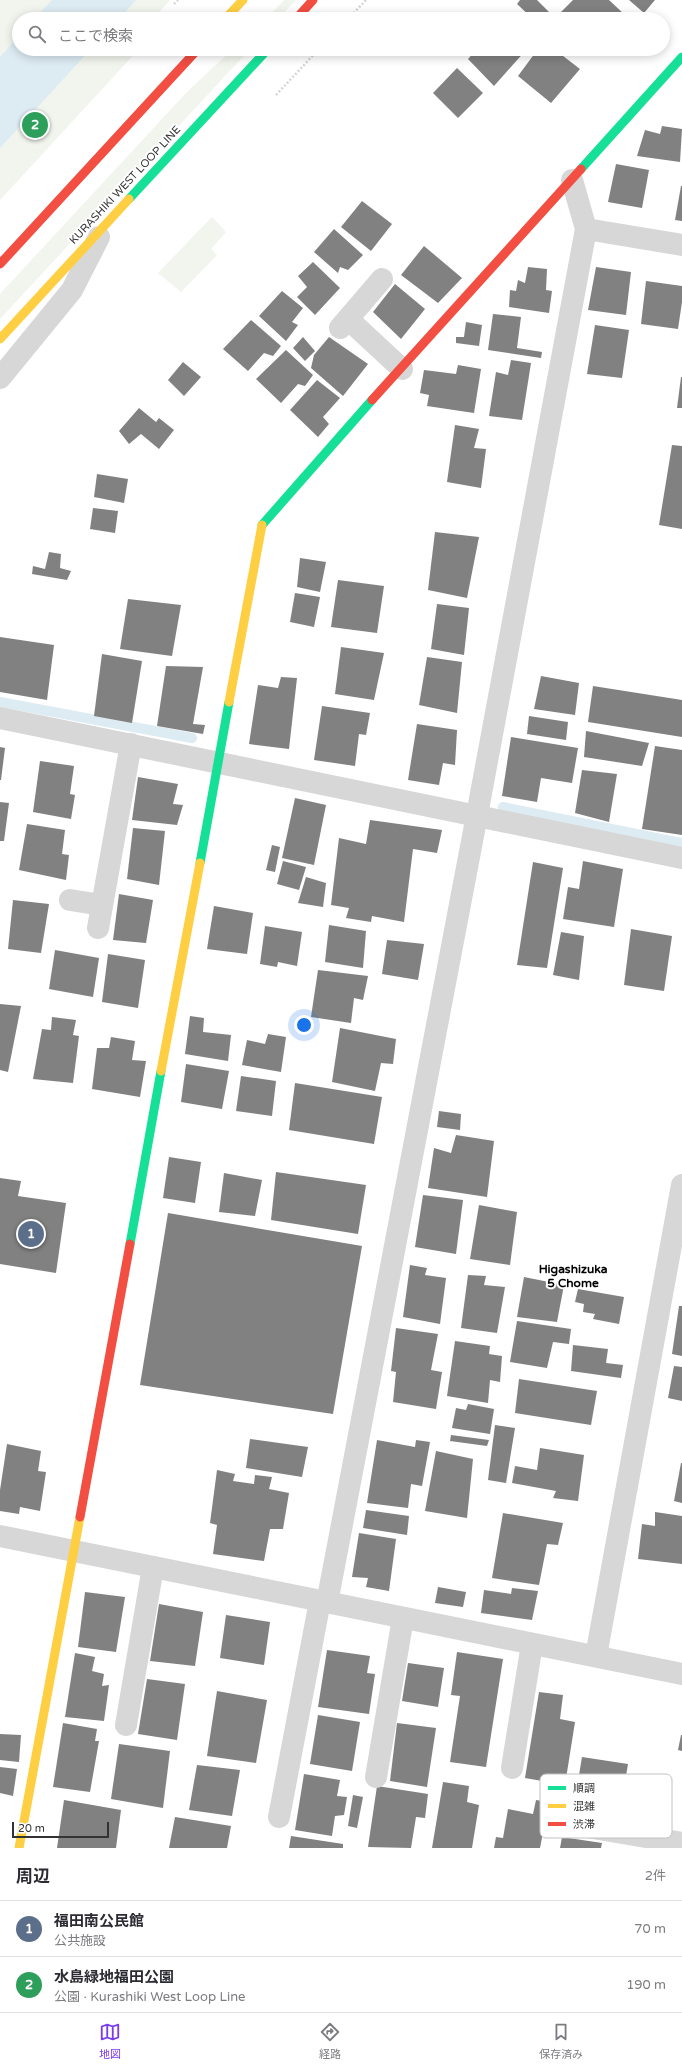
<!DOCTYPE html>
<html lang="ja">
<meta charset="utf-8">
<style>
body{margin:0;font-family:"Varela Round","Noto Sans JP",sans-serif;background:#f7f7f7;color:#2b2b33}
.scale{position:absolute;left:12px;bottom:10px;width:97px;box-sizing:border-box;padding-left:4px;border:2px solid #333;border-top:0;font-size:11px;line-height:14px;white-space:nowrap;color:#333;-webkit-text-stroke:3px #fff;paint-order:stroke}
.you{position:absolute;left:304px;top:1025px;width:14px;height:14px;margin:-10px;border:3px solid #fff;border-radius:50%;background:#1a73e8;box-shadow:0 0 0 6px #1a73e833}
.badge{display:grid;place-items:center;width:26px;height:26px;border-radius:50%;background:#7c3aed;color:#fff;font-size:13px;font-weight:700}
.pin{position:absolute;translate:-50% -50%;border:2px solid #fff;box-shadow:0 1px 4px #0006}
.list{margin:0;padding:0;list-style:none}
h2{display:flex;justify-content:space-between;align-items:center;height:52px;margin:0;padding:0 16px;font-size:17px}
h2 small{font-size:13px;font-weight:400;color:#7c7c81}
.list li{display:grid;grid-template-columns:26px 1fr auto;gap:12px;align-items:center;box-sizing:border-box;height:56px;padding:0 16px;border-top:1px solid #e1e1e2}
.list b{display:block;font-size:15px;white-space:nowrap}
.list p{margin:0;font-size:13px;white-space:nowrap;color:#7c7c81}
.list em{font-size:13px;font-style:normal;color:#7c7c81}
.icon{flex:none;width:22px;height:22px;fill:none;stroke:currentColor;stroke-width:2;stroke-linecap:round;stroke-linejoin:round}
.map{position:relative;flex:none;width:682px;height:1848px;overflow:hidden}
.search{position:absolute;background:#fff;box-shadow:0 2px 10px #0003;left:12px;right:12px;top:12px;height:44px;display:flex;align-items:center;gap:10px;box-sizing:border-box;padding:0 14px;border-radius:22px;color:#7c7c81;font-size:15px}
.sheet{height:164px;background:#fff}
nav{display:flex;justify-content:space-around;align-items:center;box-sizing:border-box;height:56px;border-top:1px solid #e1e1e2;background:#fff;font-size:11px;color:#7c7c81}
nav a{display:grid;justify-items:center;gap:2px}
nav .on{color:#7c3aed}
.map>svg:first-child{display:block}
.green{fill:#f1f5ed}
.water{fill:#ddebf3}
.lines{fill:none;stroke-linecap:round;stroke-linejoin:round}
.stream{stroke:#ddebf3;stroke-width:10}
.building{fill:#818181}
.path{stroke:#d6d6d6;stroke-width:2.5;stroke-dasharray:2 2;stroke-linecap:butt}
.street{stroke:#d7d7d7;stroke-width:22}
.fast{stroke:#16e098;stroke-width:9}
.slow{stroke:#ffcf43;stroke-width:9}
.jam{stroke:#f24e42;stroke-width:9}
.labels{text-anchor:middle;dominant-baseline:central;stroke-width:4;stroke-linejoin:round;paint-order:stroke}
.street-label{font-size:11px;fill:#333;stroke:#fff}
.neighbourhood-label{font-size:12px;font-weight:bold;fill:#000;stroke:#fff}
.key{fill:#fff;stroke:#c2c2c2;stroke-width:1}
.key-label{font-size:11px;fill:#333}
</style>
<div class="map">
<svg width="682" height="1848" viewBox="0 0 682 1848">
<rect width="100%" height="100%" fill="#fff"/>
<g class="green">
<polygon points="0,0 170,0 153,19 19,19 19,49 139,49 0,200"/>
<polygon points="284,0 296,0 278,19 266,19"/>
<polygon points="233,49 250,49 0,319 0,294 187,92"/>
<polygon points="212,217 226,232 211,249 217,255 181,292 158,273"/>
</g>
<g class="water">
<polygon points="52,0 136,0 119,19 34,19"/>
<polygon points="19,36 19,49 91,49 0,148 0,57"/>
</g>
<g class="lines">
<g class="stream">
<polyline points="0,702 192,738"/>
<polyline points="503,807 682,843"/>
</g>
</g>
<g class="building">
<polygon points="520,0 537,0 555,18 573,0 609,0 625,15 622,19 533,19 517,4"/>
<polygon points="629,0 655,0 644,13"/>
<polygon points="511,12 518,19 505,19"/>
<polygon points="477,49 527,49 494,86 468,59"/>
<polygon points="538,49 554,49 580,69 551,103 518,76"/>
<polygon points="566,49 577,49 571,54"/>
<polygon points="457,68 483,93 458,118 433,93"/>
<polygon points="662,126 682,129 680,162 637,156 645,130 660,134"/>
<polygon points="616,164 649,170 642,208 608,202"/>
<polygon points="681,186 682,186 682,221 675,220"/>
<polygon points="362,201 392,224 371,251 341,227"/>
<polygon points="334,229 363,255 348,270 340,267 338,273 314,252"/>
<polygon points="424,246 462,278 438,303 401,275"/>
<polygon points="313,262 340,288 315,315 297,297 307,287 298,276"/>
<polygon points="528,267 547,269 546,290 552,291 549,313 509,307 510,290 516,291 518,280 525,283"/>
<polygon points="596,267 631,272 626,315 588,310"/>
<polygon points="646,281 682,286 682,302 678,329 641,324"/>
<polygon points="395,284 425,309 401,339 373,312"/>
<polygon points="282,291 303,308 292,322 298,325 286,341 259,316"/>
<polygon points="493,314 521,317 517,348 542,352 541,358 488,350"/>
<polygon points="251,320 281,346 273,356 264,353 248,371 223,349"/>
<polygon points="466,322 482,325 479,346 456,343 456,337 464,337"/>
<polygon points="595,325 629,330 622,378 587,374"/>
<polygon points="303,337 315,351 305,361 293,348"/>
<polygon points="329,337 368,364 343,396 311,368 314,355"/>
<polygon points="286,350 313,375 305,386 298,384 281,403 256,379"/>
<polygon points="511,360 531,363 522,420 489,416 496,372 508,375"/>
<polygon points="183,362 201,377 184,396 168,380"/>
<polygon points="458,365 481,369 474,413 427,406 429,395 420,393 424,370 456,374"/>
<polygon points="681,377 682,377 682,408 677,408"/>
<polygon points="317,380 340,398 323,417 329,424 318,437 290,410"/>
<polygon points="139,408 156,422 159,418 174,430 159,449 141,434 129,444 119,431"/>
<polygon points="455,425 479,429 474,448 486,449 481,488 447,482"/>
<polygon points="672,445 682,446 682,529 659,525"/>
<polygon points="97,474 128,479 124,503 94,497"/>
<polygon points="93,508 118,511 115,533 90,529"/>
<polygon points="435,532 479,537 467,598 428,590"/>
<polygon points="49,552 61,554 60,568 71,571 67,580 32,574 33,566 45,569"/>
<polygon points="300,558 326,562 320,592 297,587"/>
<polygon points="338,580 384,586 377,633 331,627"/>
<polygon points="295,593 320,597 314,627 290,622"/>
<polygon points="128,599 181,605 172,656 120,649"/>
<polygon points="437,604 469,608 464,655 431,649"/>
<polygon points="0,637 54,645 47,700 0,692"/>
<polygon points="341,647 384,653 374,700 335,694"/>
<polygon points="102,654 142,661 132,723 94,716"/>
<polygon points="427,657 462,662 457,713 419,705"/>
<polygon points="166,666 203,667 193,724 205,725 203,734 157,726"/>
<polygon points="541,676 579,683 575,715 534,709"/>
<polygon points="281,677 297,678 289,749 249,744 258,685 278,688"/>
<polygon points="593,686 682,700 682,737 588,722"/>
<polygon points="322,706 370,713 366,735 359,734 355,766 314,760"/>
<polygon points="529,716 568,722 566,740 527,734"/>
<polygon points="417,724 457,730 455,765 443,763 439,785 408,780"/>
<polygon points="586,731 649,743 642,766 584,757"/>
<polygon points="511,737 578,748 572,783 541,778 537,802 502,796"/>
<polygon points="655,746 682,750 682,835 642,829"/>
<polygon points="0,747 5,748 1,780 0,780"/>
<polygon points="40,761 74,766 70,794 75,795 71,819 33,812"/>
<polygon points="582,770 617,774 609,822 575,813"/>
<polygon points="138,777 178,784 173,804 183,805 177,825 132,820"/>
<polygon points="295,798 326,805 314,865 282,858"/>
<polygon points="0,802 9,803 4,841 0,841"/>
<polygon points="370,820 442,830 437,853 413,849 404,922 372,916 371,922 346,918 349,908 331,905 339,838 366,844"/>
<polygon points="27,824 65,830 62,854 69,855 66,880 19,870"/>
<polygon points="133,828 165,831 159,885 127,879"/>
<polygon points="272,845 280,847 275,872 266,870"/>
<polygon points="283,861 306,867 299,890 277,884"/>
<polygon points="583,861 623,869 614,927 563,919 568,887 579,889"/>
<polygon points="533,862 563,868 547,968 517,965"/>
<polygon points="306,877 326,883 323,907 298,903"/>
<polygon points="119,894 153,900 146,943 113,940"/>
<polygon points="13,900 49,904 41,953 8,949"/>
<polygon points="214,906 253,913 247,954 207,949"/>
<polygon points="329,925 366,931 363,968 325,962"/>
<polygon points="265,926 302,932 297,966 278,962 277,967 260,964"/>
<polygon points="631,929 672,936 664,991 624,985"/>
<polygon points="561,932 584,936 579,980 553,975"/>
<polygon points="387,940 424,944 418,980 382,974"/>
<polygon points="55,950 99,958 93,997 49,989"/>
<polygon points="108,954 145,960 138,1008 102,1002"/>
<polygon points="318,970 368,976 363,1000 354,998 351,1023 311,1017"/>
<polygon points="0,1004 21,1006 8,1072 0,1070"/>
<polygon points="190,1016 204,1018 203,1032 231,1035 228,1061 185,1054"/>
<polygon points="52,1017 76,1020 73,1035 79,1036 73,1083 33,1079 42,1029 51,1030"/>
<polygon points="340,1028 396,1039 393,1064 381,1063 375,1091 332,1082"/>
<polygon points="268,1034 286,1037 281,1072 242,1065 247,1040 265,1044"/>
<polygon points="111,1037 135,1041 132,1060 146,1061 140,1097 92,1089 97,1048 109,1048"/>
<polygon points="186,1064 229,1071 222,1109 181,1102"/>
<polygon points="241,1076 276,1081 272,1116 236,1111"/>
<polygon points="295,1083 382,1097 374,1144 289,1130"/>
<polygon points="439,1111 461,1114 460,1130 437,1127"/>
<polygon points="456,1135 494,1141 487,1197 428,1188 434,1148 451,1153"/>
<polygon points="169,1157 201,1162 195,1203 163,1198"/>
<polygon points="276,1172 366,1185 358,1234 271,1220"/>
<polygon points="224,1173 262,1180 255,1216 219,1212"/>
<polygon points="0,1178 21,1181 18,1196 66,1203 56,1273 0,1264"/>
<polygon points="423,1195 463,1200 456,1254 415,1247"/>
<polygon points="479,1205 517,1212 510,1265 470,1259"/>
<polygon points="168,1213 362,1246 333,1414 140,1385"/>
<polygon points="410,1265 427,1268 425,1275 446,1278 440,1324 403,1317"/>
<polygon points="468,1275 486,1276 484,1285 505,1287 497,1333 461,1328"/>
<polygon points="524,1277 564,1285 557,1322 517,1317"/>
<polygon points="578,1289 624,1297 619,1324 593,1319 595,1314 583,1312 584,1304 575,1302"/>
<polygon points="679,1306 682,1306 682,1356 672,1354"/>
<polygon points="517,1321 571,1329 569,1344 553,1342 547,1368 510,1362"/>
<polygon points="396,1328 438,1334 431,1370 442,1372 436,1409 393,1402 396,1372 391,1371"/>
<polygon points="455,1341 490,1346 489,1354 502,1356 500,1382 490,1380 488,1403 447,1396"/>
<polygon points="573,1345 608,1349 606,1363 623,1365 621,1378 571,1371"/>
<polygon points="674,1366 682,1367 682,1401 668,1398"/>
<polygon points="519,1379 597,1391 591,1425 515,1413"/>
<polygon points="468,1404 494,1409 490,1434 452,1428 456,1408 466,1410"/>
<polygon points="495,1425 515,1428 506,1483 488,1480"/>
<polygon points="451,1435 489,1440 487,1446 450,1441"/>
<polygon points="250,1439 308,1447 302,1477 246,1468"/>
<polygon points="377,1440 415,1447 416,1440 430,1442 422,1486 411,1484 408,1508 367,1503"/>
<polygon points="7,1444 41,1451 38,1471 46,1472 40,1511 20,1507 19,1514 0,1511 0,1490"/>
<polygon points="540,1448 584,1455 578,1501 553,1498 556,1491 512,1483 515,1466 537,1470"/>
<polygon points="436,1451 473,1459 467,1518 425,1511"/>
<polygon points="681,1463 682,1463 682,1503 674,1501"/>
<polygon points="217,1470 235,1474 233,1481 254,1484 255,1475 272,1477 269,1489 289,1493 283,1529 270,1529 264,1561 213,1554 217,1525 210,1523"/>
<polygon points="366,1510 409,1516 407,1535 363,1528"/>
<polygon points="655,1512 682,1516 682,1564 638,1559 642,1524 655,1526"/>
<polygon points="503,1513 563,1523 558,1545 547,1544 539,1585 492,1578"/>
<polygon points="359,1533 396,1539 389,1591 366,1587 368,1578 352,1577"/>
<polygon points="438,1587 466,1592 463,1607 435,1603"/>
<polygon points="512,1588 538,1591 532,1620 481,1613 484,1590 511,1594"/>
<polygon points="85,1592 125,1597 116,1652 78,1647"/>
<polygon points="159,1604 203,1612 195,1666 150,1661"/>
<polygon points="226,1615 270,1622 264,1665 220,1658"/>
<polygon points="327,1650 370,1656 367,1673 375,1674 369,1714 318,1707"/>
<polygon points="457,1652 503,1659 486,1767 450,1762 460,1696 451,1695"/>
<polygon points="75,1653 95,1657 92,1671 104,1674 102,1686 109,1685 104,1721 65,1717"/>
<polygon points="408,1663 444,1668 438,1707 402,1701"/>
<polygon points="147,1679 185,1684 177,1740 138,1734"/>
<polygon points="217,1691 267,1700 256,1763 207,1756"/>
<polygon points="539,1692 563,1695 560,1719 575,1722 565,1785 525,1778"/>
<polygon points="318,1715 360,1722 352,1771 310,1764"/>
<polygon points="63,1723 97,1729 95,1741 99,1741 90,1792 53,1787"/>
<polygon points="397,1723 436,1728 427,1787 390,1781"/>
<polygon points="0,1734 21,1735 19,1762 0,1760"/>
<polygon points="681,1735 682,1735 682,1751 678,1750"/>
<polygon points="119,1744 170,1751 163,1808 111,1799"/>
<polygon points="582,1757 628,1764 622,1801 576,1793"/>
<polygon points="197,1765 240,1770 232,1816 189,1810"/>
<polygon points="0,1767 17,1769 13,1796 0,1793"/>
<polygon points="304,1774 340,1780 337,1796 347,1797 344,1815 335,1816 332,1836 295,1830"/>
<polygon points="443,1782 469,1786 467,1802 479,1805 472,1848 432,1848"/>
<polygon points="377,1786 428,1794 425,1818 416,1817 411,1848 368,1847"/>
<polygon points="353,1795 363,1797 357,1828 348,1826"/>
<polygon points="64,1800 121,1810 116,1848 57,1848"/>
<polygon points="536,1800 549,1802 540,1848 494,1848 496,1837 503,1838 508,1809 533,1814"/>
<polygon points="175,1817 231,1826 227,1848 169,1848"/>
<polygon points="291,1836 343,1844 343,1848 289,1848"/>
<polygon points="562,1837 602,1843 601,1848 560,1848"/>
</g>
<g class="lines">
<g class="path">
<polyline points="174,4 178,0"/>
<polyline points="348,19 366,0"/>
<polyline points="276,95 319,49"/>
</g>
<g class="street">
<polyline points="586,229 682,245"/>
<polyline points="348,319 402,369"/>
<polyline points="340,328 382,279"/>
<polyline points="0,378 72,290 99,237"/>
<polyline points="0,718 682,858"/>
<polyline points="70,900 102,905"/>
<polyline points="98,928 131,744"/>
<polyline points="0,1536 682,1674"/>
<polyline points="327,1603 477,815 586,229 572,180"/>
<polyline points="596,1656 682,1185"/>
<polyline points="126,1725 153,1567"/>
<polyline points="512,1768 532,1644"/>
<polyline points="376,1777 403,1618"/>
<polyline points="279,1817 320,1601"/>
<polyline points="569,1824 682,1843"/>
</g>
<g class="fast">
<polyline points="581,169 682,57"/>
<polyline points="129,199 268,49"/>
<polyline points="262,525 372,400"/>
<polyline points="200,863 229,702"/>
<polyline points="130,1244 161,1071"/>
</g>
<g class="slow">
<polyline points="225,19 243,0"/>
<polyline points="0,339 129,199"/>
<polyline points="229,702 262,525"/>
<polyline points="161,1071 200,863"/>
<polyline points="19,1848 80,1517"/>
</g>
<g class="jam">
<polyline points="296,19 313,0"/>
<polyline points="0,264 198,49"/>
<polyline points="372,400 581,169"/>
<polyline points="80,1517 130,1244"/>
</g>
</g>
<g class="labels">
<g class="street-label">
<text transform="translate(125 185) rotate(-47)">KURASHIKI WEST LOOP LINE</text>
</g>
<g class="neighbourhood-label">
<text x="573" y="1269">Higashizuka<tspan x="573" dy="14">5 Chome</tspan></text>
</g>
</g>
<rect x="540" y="1774" width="132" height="64" rx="6" class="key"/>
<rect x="548" y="1786" width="18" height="4" fill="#16e098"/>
<rect x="548" y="1804" width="18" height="4" fill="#ffcf43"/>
<rect x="548" y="1822" width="18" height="4" fill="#f24e42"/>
<g class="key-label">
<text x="573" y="1792">順調</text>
<text x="573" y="1810">混雑</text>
<text x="573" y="1828">渋滞</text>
</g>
</svg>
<div class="scale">20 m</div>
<div class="you"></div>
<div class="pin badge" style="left:31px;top:1234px;background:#5c6f8a">1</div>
<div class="pin badge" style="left:35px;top:125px;background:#2e9e5b">2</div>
<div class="search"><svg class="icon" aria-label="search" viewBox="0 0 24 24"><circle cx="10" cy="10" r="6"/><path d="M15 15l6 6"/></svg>ここで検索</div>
</div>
<section class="sheet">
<h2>周辺<small>2件</small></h2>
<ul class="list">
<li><span class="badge" style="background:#5c6f8a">1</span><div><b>福田南公民館</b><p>公共施設</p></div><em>70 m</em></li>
<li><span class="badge" style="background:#2e9e5b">2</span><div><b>水島緑地福田公園</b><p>公園 · Kurashiki West Loop Line</p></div><em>190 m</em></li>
</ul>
</section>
<nav>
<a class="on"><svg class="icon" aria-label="map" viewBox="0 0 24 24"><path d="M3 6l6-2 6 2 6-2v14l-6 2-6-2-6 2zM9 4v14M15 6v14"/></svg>地図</a>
<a><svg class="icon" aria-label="directions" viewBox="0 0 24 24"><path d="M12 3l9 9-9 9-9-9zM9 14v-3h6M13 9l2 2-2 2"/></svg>経路</a>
<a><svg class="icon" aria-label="saved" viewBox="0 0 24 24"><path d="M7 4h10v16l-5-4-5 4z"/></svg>保存済み</a>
</nav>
